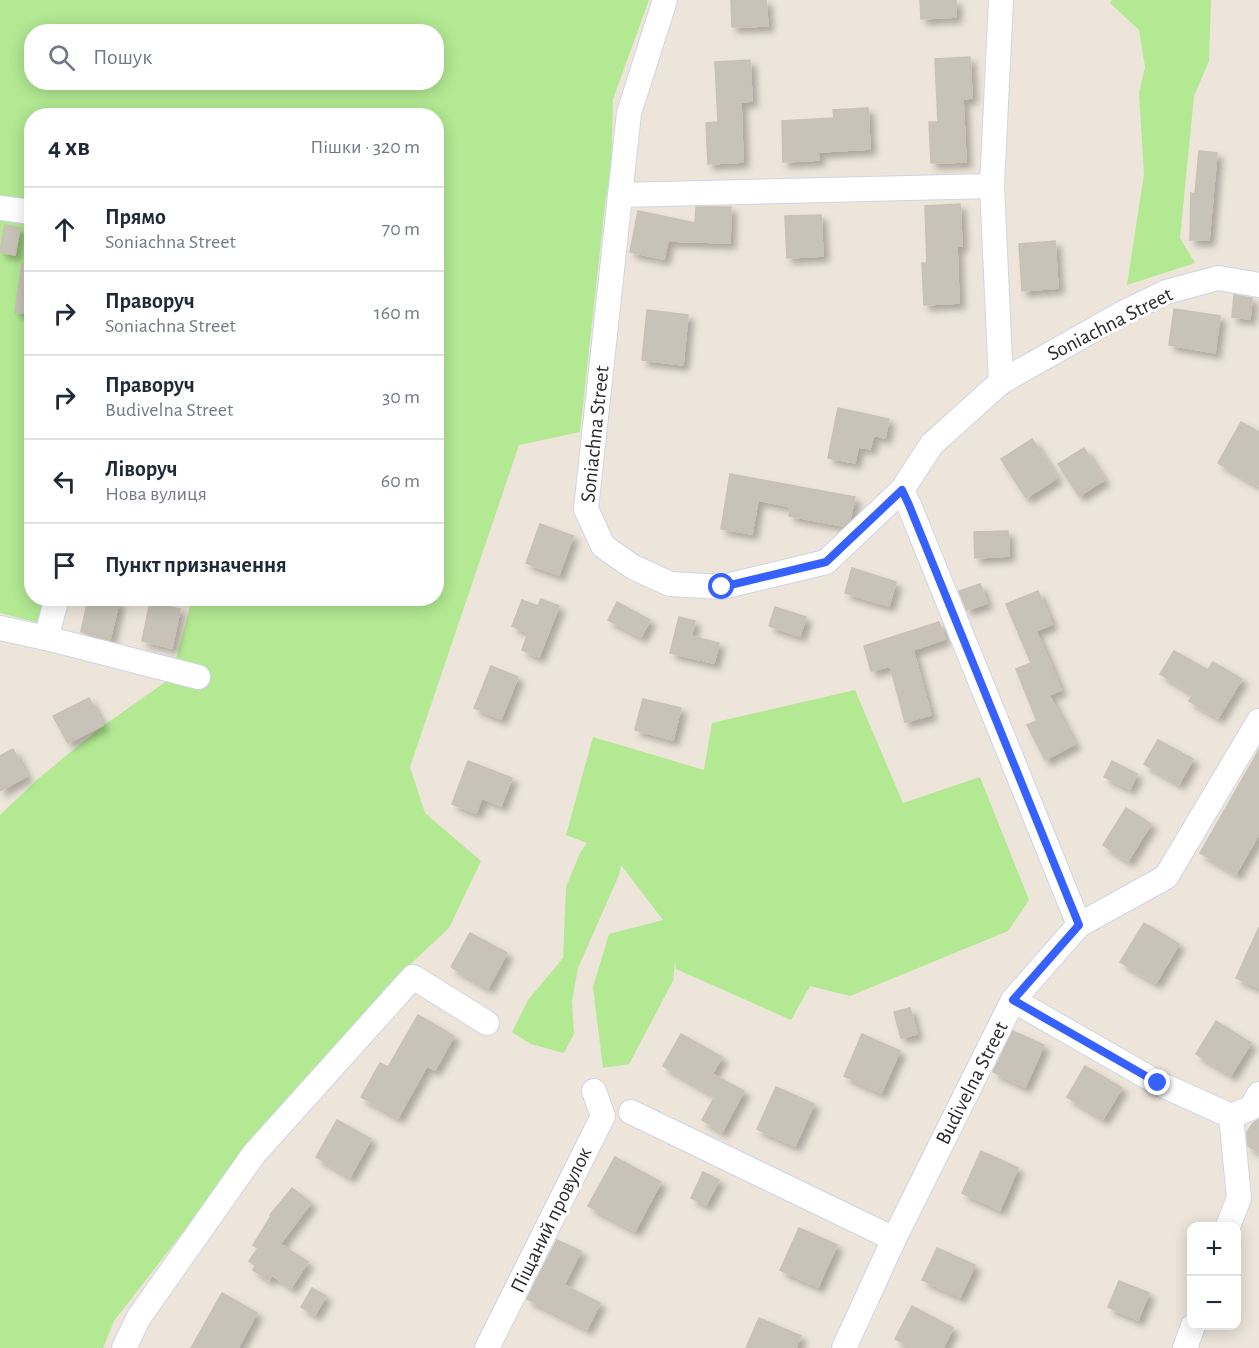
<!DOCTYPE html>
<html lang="uk">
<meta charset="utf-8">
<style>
body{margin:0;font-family:"Alegreya Sans",sans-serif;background:#f6f6f7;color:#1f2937}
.controls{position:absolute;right:18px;bottom:18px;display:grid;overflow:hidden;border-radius:12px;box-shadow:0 3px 15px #0003}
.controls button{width:54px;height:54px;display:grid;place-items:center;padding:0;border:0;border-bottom:2px solid #e0e1e3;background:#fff;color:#1f2937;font:30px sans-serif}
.stop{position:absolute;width:18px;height:18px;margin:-14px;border:4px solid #3661ff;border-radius:50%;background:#fff}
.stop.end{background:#3661ff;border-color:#fff;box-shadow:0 2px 6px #0008}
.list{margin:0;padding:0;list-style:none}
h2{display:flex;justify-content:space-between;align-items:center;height:78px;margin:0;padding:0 24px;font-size:26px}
h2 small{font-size:20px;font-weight:400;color:#747a83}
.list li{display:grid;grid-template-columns:39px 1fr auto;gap:18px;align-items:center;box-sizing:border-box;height:84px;padding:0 24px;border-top:2px solid #e0e1e3}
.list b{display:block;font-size:22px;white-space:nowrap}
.list p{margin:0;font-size:20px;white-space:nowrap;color:#747a83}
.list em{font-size:20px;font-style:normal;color:#747a83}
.icon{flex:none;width:33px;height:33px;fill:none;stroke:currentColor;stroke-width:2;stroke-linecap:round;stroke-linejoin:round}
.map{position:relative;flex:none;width:1259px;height:1348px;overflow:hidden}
.search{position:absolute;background:#fff;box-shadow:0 3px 15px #0003;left:24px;top:24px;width:420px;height:66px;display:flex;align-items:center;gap:15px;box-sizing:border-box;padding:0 21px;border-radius:24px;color:#747a83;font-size:22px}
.panel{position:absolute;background:#fff;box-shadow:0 3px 15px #0003;left:24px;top:108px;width:420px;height:498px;border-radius:24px}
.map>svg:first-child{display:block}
.green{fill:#b2e992;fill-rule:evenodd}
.building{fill:#c8c3b9;stroke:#c9c1b4;stroke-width:1.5;filter:url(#shadow)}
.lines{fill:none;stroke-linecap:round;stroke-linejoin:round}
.minor-casing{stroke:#d0d4e4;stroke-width:26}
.minor{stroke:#fff;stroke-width:24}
.route{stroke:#3661ff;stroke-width:8}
.labels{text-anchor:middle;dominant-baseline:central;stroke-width:6;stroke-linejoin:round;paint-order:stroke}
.street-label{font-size:21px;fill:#2a2a2a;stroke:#fff}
</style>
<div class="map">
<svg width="1259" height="1348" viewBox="0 0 1259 1348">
<defs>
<filter id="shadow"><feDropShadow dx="5.5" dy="5.5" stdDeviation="3" flood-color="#0004"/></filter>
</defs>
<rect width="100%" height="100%" fill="#ede5da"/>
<g class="green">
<path d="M0,0h649l-36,99 -2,80 -5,17 -26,236 -61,13 -109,322 15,46 56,48 -32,67 -61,57 -120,142 -23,25 -131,169 -11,27h-103v-533l39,-37 61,-50 71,-50 21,-79 244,-1v-482h-404v482l13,1 -5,24 -40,-10zM32,32h404v50h-404z"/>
<polygon points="1112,0 1211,0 1209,61 1194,96 1180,238 1195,263 1127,285 1144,174 1139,93 1145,67 1139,30 1110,3"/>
<polygon points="855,690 903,803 980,777 1029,900 1008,931 850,996 810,986 791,1020 676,969 675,962 673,981 629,1064 603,1068 593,987 609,934 663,920 621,865 619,875 578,968 572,1001 574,1034 564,1053 531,1044 512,1032 528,1000 563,958 566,887 580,853 587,843 566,835 593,737 704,770 712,723"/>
</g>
<g class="building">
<polygon points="731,0 766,0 768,26 732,27"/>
<polygon points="920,0 956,0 956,17 921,19"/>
<polygon points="970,57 972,98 963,99 966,162 931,163 929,122 938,122 935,59"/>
<polygon points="750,60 752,101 741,102 743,162 708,164 706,123 718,122 715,62"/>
<polygon points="868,108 870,149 818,152 819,160 783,162 782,121 834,118 833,110"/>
<polygon points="1199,151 1217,153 1209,240 1190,240 1191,193 1195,194"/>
<polygon points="960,204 962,246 957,246 959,303 924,305 922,263 927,263 925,206"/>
<polygon points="696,207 731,207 730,243 668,241 664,259 630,252 638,211 695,223"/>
<polygon points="821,215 823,256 787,258 785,216"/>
<polygon points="5,225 20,228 15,255 0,252"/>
<polygon points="1055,241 1058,288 1022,291 1019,244"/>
<polygon points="22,264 32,265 32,314 15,312"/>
<polygon points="1234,295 1252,298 1250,319 1232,317"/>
<polygon points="1174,309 1220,316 1215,353 1169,345"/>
<polygon points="647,310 688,315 683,365 642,360"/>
<polygon points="838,408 889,419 885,438 874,435 870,449 858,447 855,463 828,458"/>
<polygon points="1241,422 1259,432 1259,486 1218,463"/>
<polygon points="1032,439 1057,478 1026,498 1001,459"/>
<polygon points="1084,448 1104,480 1079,496 1058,464"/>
<polygon points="730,474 855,497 850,519 843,526 789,516 791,507 758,500 752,534 721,529"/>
<polygon points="540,524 573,536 559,575 526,563"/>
<polygon points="1008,531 1009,556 975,558 974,532"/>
<polygon points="852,568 896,582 889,606 845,593"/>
<polygon points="980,584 987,603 967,610 959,591"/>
<polygon points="1038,591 1052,624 1036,631 1061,690 1049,695 1075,744 1045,760 1027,725 1037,721 1016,669 1031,663 1006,604"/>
<polygon points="88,598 106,598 119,601 110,640 81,632"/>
<polygon points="541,599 559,606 539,657 522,650 528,633 512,626 522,600 538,606"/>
<polygon points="150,602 180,609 172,648 142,641"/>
<polygon points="617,602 650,620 641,637 608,620"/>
<polygon points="775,607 806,617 800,636 769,626"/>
<polygon points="679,617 695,621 691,636 719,643 714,663 670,653"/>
<polygon points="939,622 945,639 913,650 931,715 905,722 890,666 871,671 864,646"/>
<polygon points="1174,651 1208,670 1213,662 1242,679 1218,718 1189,701 1193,694 1160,674"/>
<polygon points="491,666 518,677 501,719 474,708"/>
<polygon points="89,698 103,725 68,743 53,716"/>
<polygon points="643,699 681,708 673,740 635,730"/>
<polygon points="1158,740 1193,759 1179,784 1144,764"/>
<polygon points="13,749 27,776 0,791 0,756"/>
<polygon points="1259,750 1259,834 1236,874 1200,853"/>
<polygon points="468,761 512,778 501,806 482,798 476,813 452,804"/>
<polygon points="1112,761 1137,774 1130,789 1104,777"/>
<polygon points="1126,808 1151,824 1128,861 1103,845"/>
<polygon points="1144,923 1179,944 1156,983 1120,962"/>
<polygon points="1259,927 1259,988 1236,978"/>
<polygon points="470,933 507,953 488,988 451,967"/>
<polygon points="910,1008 917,1034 901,1038 894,1012"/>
<polygon points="418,1015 454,1036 435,1070 427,1066 398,1118 361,1097 380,1063 388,1067"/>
<polygon points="1216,1021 1251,1043 1231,1075 1196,1054"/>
<polygon points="1013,1031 1044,1045 1025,1087 993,1072"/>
<polygon points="681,1034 722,1057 712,1074 744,1091 722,1132 702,1120 715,1096 663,1066"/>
<polygon points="862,1034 900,1051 881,1093 844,1076"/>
<polygon points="1085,1066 1122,1088 1103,1119 1067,1097"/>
<polygon points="776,1087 814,1104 795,1146 757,1129"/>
<polygon points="1259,1119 1259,1153 1248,1146 1247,1132 1253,1123"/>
<polygon points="337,1120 371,1139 350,1177 316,1157"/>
<polygon points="981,1151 1018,1168 1000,1210 962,1193"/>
<polygon points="615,1157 661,1182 635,1231 588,1206"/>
<polygon points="703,1172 719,1180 706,1205 691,1198"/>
<polygon points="292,1188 311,1203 280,1244 308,1262 291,1288 272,1275 269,1280 253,1270 256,1266 249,1261 258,1248 253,1245 271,1216 270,1215"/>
<polygon points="799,1228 837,1245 818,1287 780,1270"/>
<polygon points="557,1240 581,1251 564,1285 600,1303 587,1329 527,1299"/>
<polygon points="937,1248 975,1265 960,1297 922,1280"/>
<polygon points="1119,1281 1149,1293 1138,1320 1108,1307"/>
<polygon points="312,1288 326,1296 315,1315 301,1307"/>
<polygon points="222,1293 257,1313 238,1348 191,1348"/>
<polygon points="912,1306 953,1328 943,1348 913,1348 895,1339"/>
<polygon points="759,1318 801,1336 796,1348 746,1348"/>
</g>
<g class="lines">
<defs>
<g id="minor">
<polyline points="665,0 629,113 586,509 603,546 633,567 670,584 722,587 826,562 902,490 932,444 1001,382 1123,313 1166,292 1218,278 1259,285"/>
<polyline points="620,195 992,186"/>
<polyline points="0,208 32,212"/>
<polyline points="1001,382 992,186 1001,0"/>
<polyline points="902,490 909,505 1079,925"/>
<polyline points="0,628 46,638 198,677"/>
<polyline points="46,638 57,598"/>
<polyline points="1013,1000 1158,1083 1231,1116 1251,1108 1259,1094"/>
<polyline points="631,1112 894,1239"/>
<polyline points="1228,1226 1239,1198 1231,1116"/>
<polyline points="124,1348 139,1317 254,1154 413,977 487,1023"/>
<polyline points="487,1348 603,1116 594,1091"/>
<polyline points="844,1348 894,1239 1013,1000 1079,925 1166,877 1259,721"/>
<polyline points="1185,1348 1193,1326"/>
</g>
</defs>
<use href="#minor" class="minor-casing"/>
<use href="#minor" class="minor"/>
</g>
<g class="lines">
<polyline class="route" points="722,587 826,562 902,490 909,505 1079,925 1013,1000 1158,1083"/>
</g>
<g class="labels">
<g class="street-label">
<text transform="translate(1110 324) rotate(-27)">Soniachna Street</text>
<text transform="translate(595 434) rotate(-84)">Soniachna Street</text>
<text transform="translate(972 1083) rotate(-63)">Budivelna Street</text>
<text transform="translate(551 1220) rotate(-64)">Піщаний провулок</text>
</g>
</g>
</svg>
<div class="controls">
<button>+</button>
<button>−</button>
</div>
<div class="stop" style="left:722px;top:587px"></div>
<div class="stop end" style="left:1158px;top:1083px"></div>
<div class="search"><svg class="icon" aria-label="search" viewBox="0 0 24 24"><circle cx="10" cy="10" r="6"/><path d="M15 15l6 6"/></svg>Пошук</div>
<section class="panel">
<h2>4 хв<small>Пішки · 320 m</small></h2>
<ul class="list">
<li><svg class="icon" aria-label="ahead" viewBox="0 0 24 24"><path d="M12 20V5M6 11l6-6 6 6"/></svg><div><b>Прямо</b><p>Soniachna Street</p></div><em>70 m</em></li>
<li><svg class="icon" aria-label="right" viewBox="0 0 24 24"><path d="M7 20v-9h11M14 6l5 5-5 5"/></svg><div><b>Праворуч</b><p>Soniachna Street</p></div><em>160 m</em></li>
<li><svg class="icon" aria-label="right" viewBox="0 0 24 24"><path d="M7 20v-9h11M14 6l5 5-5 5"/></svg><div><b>Праворуч</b><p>Budivelna Street</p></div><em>30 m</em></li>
<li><svg class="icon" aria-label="left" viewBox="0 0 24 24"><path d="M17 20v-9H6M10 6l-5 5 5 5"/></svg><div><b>Ліворуч</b><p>Нова вулиця</p></div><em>60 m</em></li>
<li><svg class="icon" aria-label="arrive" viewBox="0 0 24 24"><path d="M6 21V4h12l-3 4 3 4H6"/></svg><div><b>Пункт призначення</b></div></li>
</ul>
</section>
</div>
